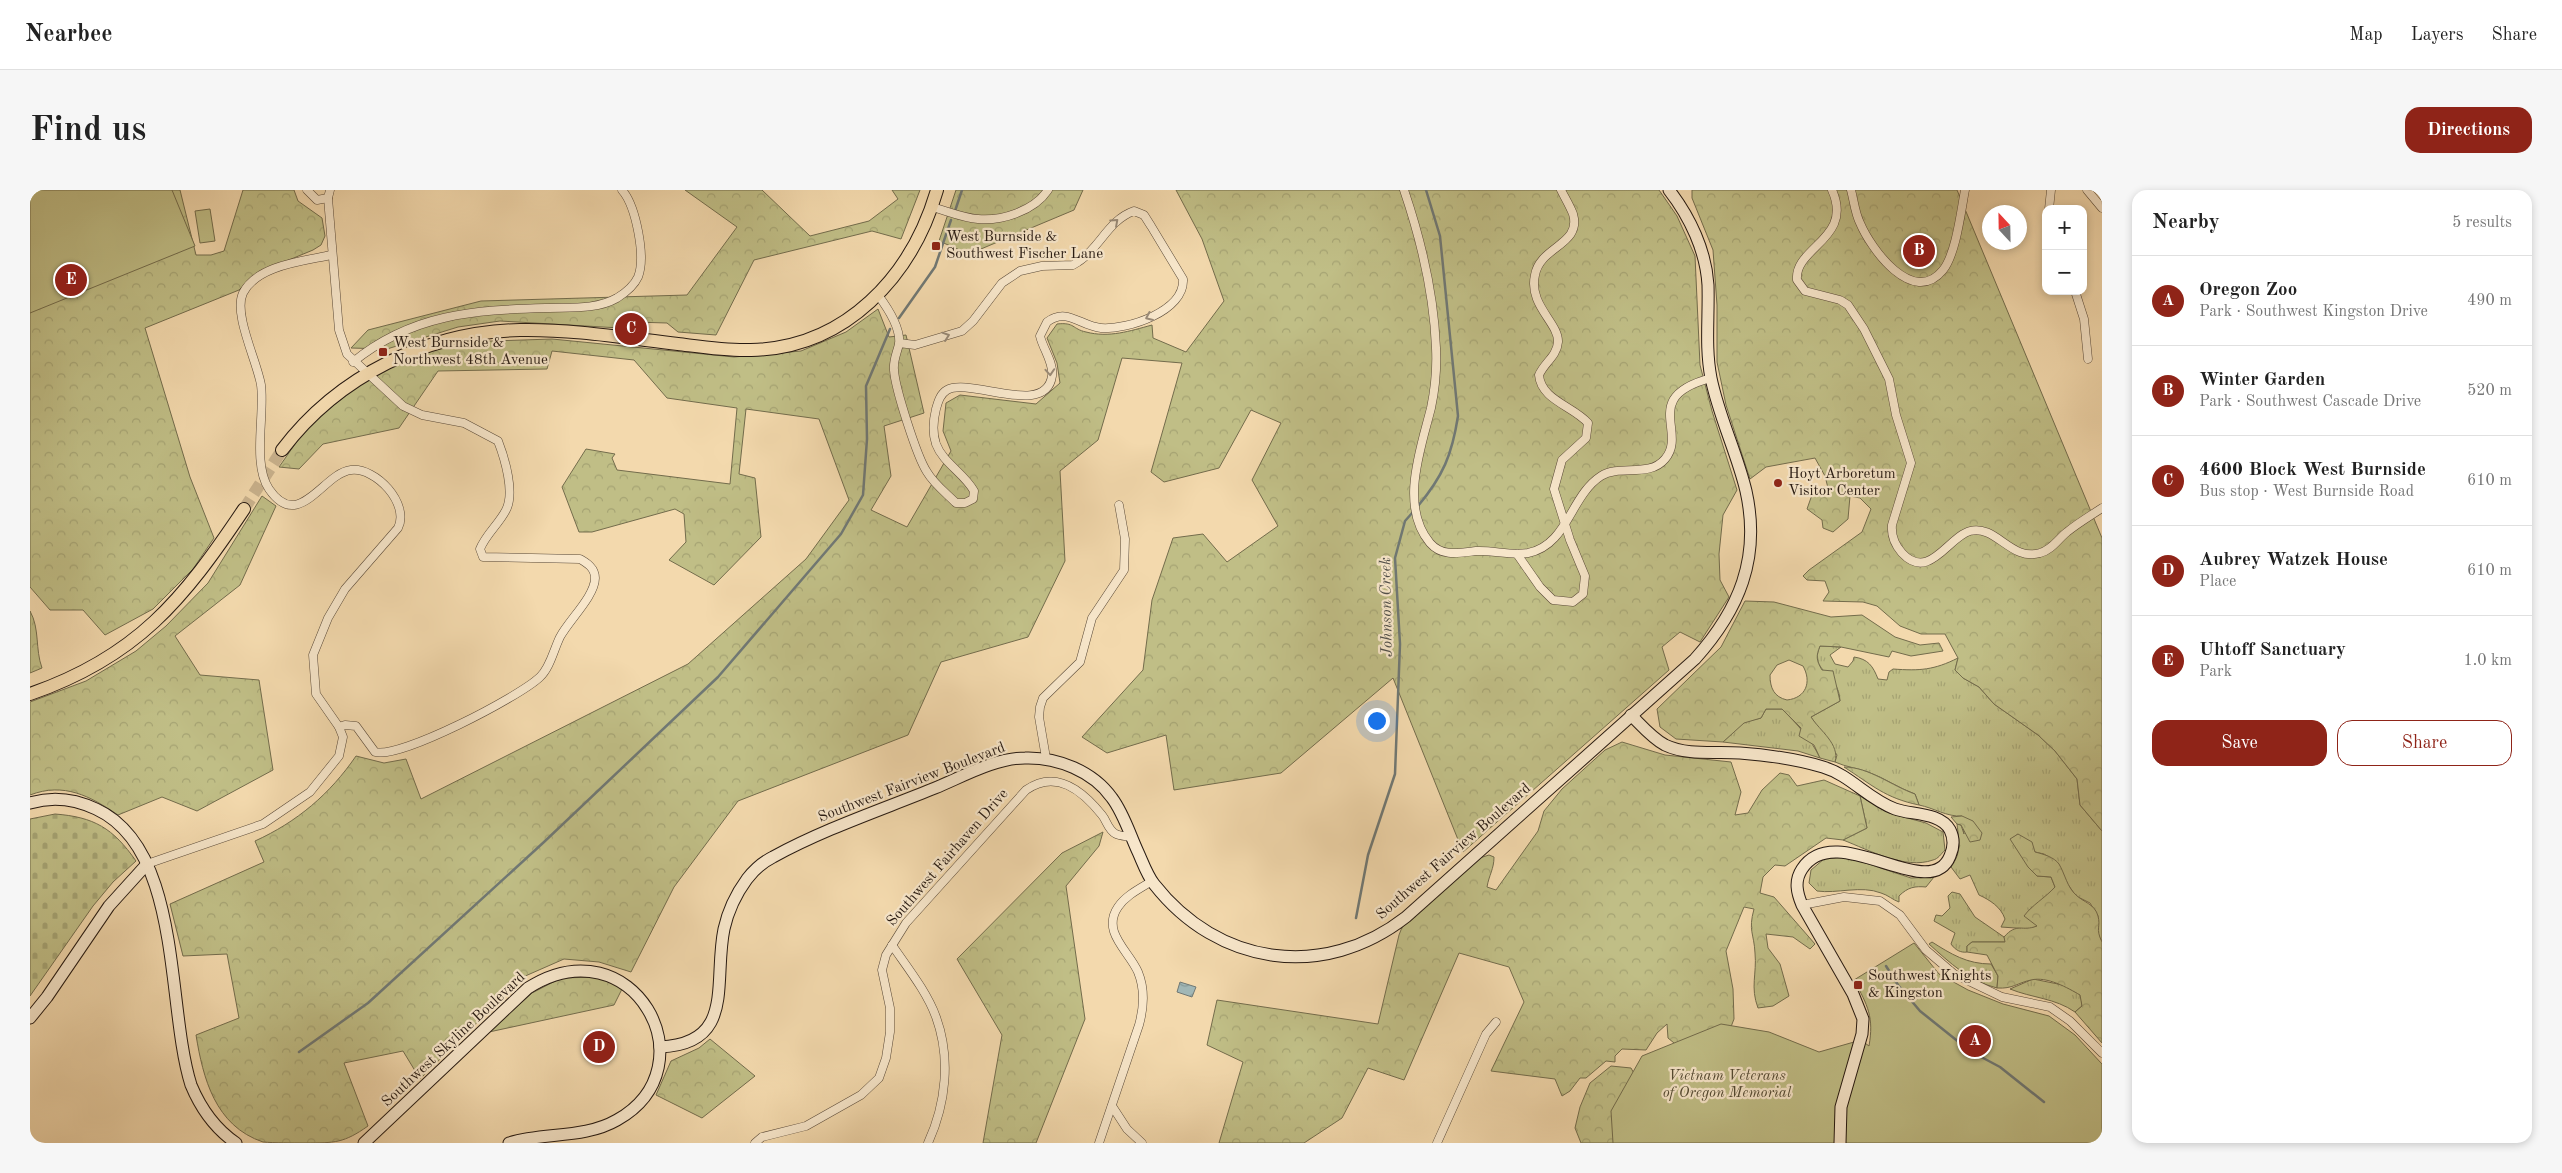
<!DOCTYPE html>
<meta charset="utf-8">
<style>
body{margin:0;font-family:"Old Standard TT",serif;background:#f6f6f6;color:#222}
.controls{position:absolute;right:15px;top:15px;display:grid;overflow:hidden;border-radius:10px;box-shadow:0 2px 8px #0003}
.controls button{width:45px;height:45px;display:grid;place-items:center;padding:0;border:0;border-bottom:1px solid #e0e0e0;background:#fff;color:#222;font:25px sans-serif}
.compass{position:absolute;left:1952px;top:15px;width:45px;height:45px;border-radius:50%;background:#fff;box-shadow:0 2px 8px #0003;rotate:338deg}
.you{position:absolute;left:1346px;top:530px;width:18px;height:18px;margin:-12px;border:4px solid #fff;border-radius:50%;background:#1a73e8;box-shadow:0 0 0 8px #1a73e833}
.badge{display:grid;place-items:center;width:32px;height:32px;border-radius:50%;background:#8f2418;color:#fff;font-size:16px;font-weight:700}
.pin{position:absolute;translate:-50% -50%;border:2px solid #fff;box-shadow:0 1px 5px #0006}
.list{margin:0;padding:0;list-style:none}
h2{display:flex;justify-content:space-between;align-items:center;height:65px;margin:0;padding:0 20px;font-size:21px}
h2 small{font-size:16px;font-weight:400;color:#767676}
.list li{display:grid;grid-template-columns:32px 1fr auto;gap:15px;align-items:center;box-sizing:border-box;height:90px;padding:0 20px;border-top:1px solid #e0e0e0}
.list b{display:block;font-size:19px;white-space:nowrap}
.list p{margin:0;font-size:16px;white-space:nowrap;color:#767676}
.list em{font-size:16px;font-style:normal;color:#767676}
.actions{display:flex;gap:10px;padding:15px 20px}
.actions a{flex:1;padding:11px 0;border:1px solid #8f2418;border-radius:15px;text-align:center;font-size:18px;color:#8f2418}
.actions .main{background:#8f2418;color:#fff}
.map{position:relative;flex:none;width:2072px;height:953px;overflow:hidden;border-radius:15px}
header{display:flex;align-items:center;gap:30px;box-sizing:border-box;height:70px;padding:0 25px;background:#fff;border-bottom:1px solid #e0e0e0}
header strong{font-size:24px}
nav{display:flex;gap:28px;margin-inline-start:auto;font-size:18px}
.intro{display:flex;align-items:center;justify-content:space-between;box-sizing:border-box;height:120px;padding:0 30px}
h1{margin:0;font-size:35px}
.button{padding:12px 22px;border-radius:15px;background:#8f2418;color:#fff;font-size:18px;font-weight:700}
main{display:flex;gap:30px;padding:0 30px}
aside{flex:1;background:#fff;border-radius:15px;box-shadow:0 2px 8px #0003}
.map>svg:first-child{display:block}
.grass{fill:url(#grass-tufts);stroke:#736c4c}
.forest{fill:url(#forest-crowns);stroke:#736c4c;fill-rule:evenodd}
.cemetery{fill:url(#cemetery-stones);stroke:#736c4c}
.green{fill:#c0be86;stroke:#736c4c}
.water{fill:url(#water-waves);stroke:#707874}
.lines{fill:none;stroke-linecap:round;stroke-linejoin:round}
.stream{stroke:#707874;stroke-width:2.5}
.primary-tunnel{stroke:#cab38e;stroke-width:12;stroke-dasharray:12 6;stroke-linecap:butt}
.street-casing{stroke:#594938;stroke-width:9}
.secondary-casing{stroke:#261911;stroke-width:13}
.primary-casing{stroke:#261911;stroke-width:14}
.street{stroke:#f7e6ca;stroke-width:8}
.secondary{stroke:#f7e6ca;stroke-width:11}
.primary{stroke:#f3d9ad;stroke-width:12}
.oneway{stroke:#998a77}
.poi-dot{fill:#8f2418;stroke:#f7e6ca;stroke-width:2}
.labels{text-anchor:middle;dominant-baseline:central;stroke-width:4.5;stroke-linejoin:round;paint-order:stroke}
.poi-label{font-size:15px;fill:#261911;stroke:#f7e6ca;text-anchor:start}
.street-label{font-size:15px;fill:#261911;stroke:#f7e6ca}
.park-label{font-size:15px;font-style:italic;fill:#544b34;stroke:#f7e6ca}
.water-label{font-size:16px;font-style:italic;fill:#51504b;stroke:#f7e6ca}
</style>
<header>
<strong>Nearbee</strong>
<nav><a>Map</a><a>Layers</a><a>Share</a></nav>
</header>
<div class="intro"><h1>Find us</h1><a class="button">Directions</a></div>
<main>
<div class="map">
<svg width="2072" height="953" viewBox="0 0 2072 953">
<defs>
<pattern id="grass-tufts" width="24" height="20" patternUnits="userSpaceOnUse" patternTransform="scale(1.25)"><rect width="24" height="20" fill="#c0be86"/><path d="M3 7l-1-3M5 7V3M7 7l1-3M15 17l-1-3M17 17v-4M19 17l1-3" fill="none" stroke="#a5a373"/></pattern>
<pattern id="forest-crowns" width="20" height="18" patternUnits="userSpaceOnUse" patternTransform="scale(1.25)"><rect width="20" height="18" fill="#c0be86"/><path d="M2 6a3 3 0 1 1 6 0M12 15a3 3 0 1 1 6 0" fill="none" stroke="#a5a373"/></pattern>
<pattern id="cemetery-stones" width="16" height="16" patternUnits="userSpaceOnUse" patternTransform="scale(1.25)"><rect width="16" height="16" fill="#c0be86"/><path d="M2 7V4a2 2 0 0 1 4 0v3zM10 15v-3a2 2 0 0 1 4 0v3z" fill="#a5a373"/></pattern>
<pattern id="water-waves" width="16" height="10" patternUnits="userSpaceOnUse" patternTransform="scale(1.25)"><rect width="16" height="10" fill="#a1b7b6"/><path d="M0 5q4-4 8 0t8 0" fill="none" stroke="#8a9d9b"/></pattern>
</defs>
<rect width="100%" height="100%" fill="#f3d9ad"/>
<filter id="stains"><feTurbulence type="fractalNoise" baseFrequency=".004" numOctaves="4"/><feColorMatrix values="0 0 0 0 .2 0 0 0 0 .09 0 0 0 0 .02 0 0 0 .5 -.17"/></filter>
<radialGradient id="worn" r=".72"><stop offset=".6" stop-color="#630" stop-opacity="0"/><stop offset="1" stop-color="#630" stop-opacity=".3"/></radialGradient>
<g class="grass">
<path d="M1790,456l21,1 -11,8 5,9 13,3 5,-6 1,-4c14,2 19,9 24,22l9,1 2,-8 4,-3c27,2 41,1 65,-11l-3,12 8,8 16,9 15,17 44,31 17,16 22,28 3,26 22,26v111l-5,-10 1,-16 -8,-13 -14,-7 -12,-17 -6,-16 -14,-9 -9,-2 -17,-18 -7,5 26,37 14,1 4,10 -13,15 -12,7 7,17 -7,3 -29,-2 4,-8c-4,-12 -15,-19 -26,-24l-9,-20 -10,4 -9,-12c11,-15 8,-26 6,-43l4,1 3,9 -2,-18c-15,1 -28,-8 -43,-11l-4,-11c-17,-6 -30,-16 -47,-22 -11,-4 -22,-5 -33,-10l2,-7 -26,-38 29,-16c-1,-29 -32,-29 -20,-55z"/>
<path d="M1736,519h16c15,15 29,30 38,49l-22,-7 -75,-9 21,-20 17,-4z"/>
<path d="M1830,606l29,17 37,10 17,9 2,18c-4,4 -7,9 -12,10 -28,10 -64,-10 -90,-20l24,-12z"/>
<path d="M1817,667l64,21 23,-1 -8,10c-11,-1 -18,0 -27,9v6c-6,-2 -11,-7 -18,-9 -20,-8 -44,1 -64,-2l-8,-8 2,-13 13,-11z"/>
<path d="M1922,702l8,2 15,23 29,20 2,5h-34l-5,4v6c-6,1 -12,-2 -16,-8l4,-11 -21,-12 2,-6 6,1 8,-8 -2,-12z"/>
<path d="M1902,752c19,12 35,22 59,22l7,12 -1,12c-28,-7 -47,-25 -68,-44z"/>
<path d="M2003,789l30,6 18,10 1,11 -7,6c-20,-14 -43,-14 -65,-23z"/>
</g>
<g class="forest">
<polygon points="0,0 150,0 166,65 181,65 194,61 213,0 264,0 268,11 292,28 295,46 291,55 283,60 225,84 209,100 115,138 160,287 184,348 163,379 123,419 75,445 53,420 20,420 0,397"/>
<polygon points="655,0 732,0 780,46 839,31 868,9 862,0 890,0 871,49 842,41 724,70 686,145 648,142 637,133 603,132 590,138 470,131 428,137 357,159 321,158 338,140 451,111 657,105 707,37"/>
<polygon points="926,0 1053,0 1044,20 939,64 909,51"/>
<path d="M1146,0h483l18,26 18,40 5,109 12,46 25,79 -14,25 -4,39 1,26 9,17 -29,45 -20,-10 -18,15 7,23 -206,182 -70,-174 -112,95 -107,17 -8,-55 -59,18 -25,-16 61,-67 9,-70 21,-62 30,-4 24,28 51,-36 -26,-46 29,-57 -30,-13 -32,58 -55,14 -13,-10 31,-109 -60,-5 -24,82 -38,31 5,90 -37,76 -87,25 -33,73 -170,66 -64,86 -43,85 -32,-10 -35,-3 -41,18 -103,102 -17,-28 -59,12 24,63c-24,17 -33,17 -63,17 -13,0 -30,0 -42,-1 -48,-16 -60,-64 -67,-107l43,-17 -12,-64 -44,2 -13,-52 94,-42 -9,-21c42,-19 75,-47 101,-85l28,7 22,-4 15,40 267,-135 118,-105 43,-59 -30,-81 -73,-10 -7,65 16,4 6,59 -47,48 -45,-25 17,-18 -2,-28 -9,-5 -83,23h-13l-17,-45 24,-38 29,5 -3,4 5,12 113,14 7,-76 -70,-10 -33,-38 -82,-9 -5,18 -109,2 -39,57 -76,16 -24,25 -20,-2 28,-40 57,-47 51,-24 48,-14 89,-3 182,18 67,-6 45,-19 32,-23 11,28 17,-2 18,78 -40,13 7,50 -20,34 36,17 44,-76 -8,-20 3,-28 14,-8 76,9 24,-21 -3,-20 -10,-25 10,-14c18,-2 15,5 29,8 23,6 44,-1 66,-7l1,13 33,14 38,-51 -22,-62z"/>
<polygon points="1662,0 1927,0 2072,348 2072,641 2050,615 2047,589 2025,561 2008,545 1964,514 1949,497 1933,488 1925,480 1928,468 1915,444 1891,444 1870,436 1847,416 1833,412 1793,411 1799,402 1795,391 1777,390 1773,386 1779,380 1832,342 1841,319 1830,308 1820,306 1818,329 1803,342 1793,338 1792,330 1777,319 1783,302 1799,302 1795,286 1785,268 1736,277 1720,289 1696,215 1687,172 1687,115 1683,60 1662,8"/>
<path d="M232,306l14,10 -36,79 -65,51 25,39 59,5 14,90 -76,41 -35,-14 -44,18c-28,-19 -54,-33 -88,-20v-93l56,-21 50,-30 30,-25 42,-43z"/>
<path d="M1715,411l29,1 57,15 31,-2 33,22 25,8 19,-2 4,8 -32,5 -19,-5 -3,6 -48,-10 -21,-1c-4,10 -4,14 2,24l11,1 7,30 -29,16c9,14 29,27 24,45l-15,-4 -6,-13 -15,-9 2,-8 -19,-19h-16l-5,9 -17,5 -21,19 -47,-3 -16,-12 -3,-18 64,-62zM1759,470l14,6c9,16 3,32 -16,34 -13,-3 -17,-12 -17,-25l7,-10z"/>
<path d="M0,421c10,18 5,38 12,57l-12,5z"/>
<path d="M1592,552l43,13 66,7 10,30 -6,23 13,-2 14,-23 18,-17 9,2 8,11 27,-6 36,16 7,32 -24,12 -17,-2 -41,28 -10,-1 -12,12 -3,16 14,4 41,47 -5,5 -17,-12 -27,-3 2,14 12,16 9,32 -16,10 -15,2c-8,-21 -1,-34 -3,-55 -1,-20 -7,-22 -1,-44l-10,-2 -18,44 7,38 1,30 -5,13 -49,16 -12,-10 -1,-14 -10,9 -11,17 -24,-1 -7,7v6l-9,-1 -20,17h-6l-10,13 -8,5 -7,-17 -64,-8 33,-69 -15,-35 -50,-14 -55,127 -36,-12 -26,50 -38,25h-85l24,-81 -36,-17 10,-45 161,24 21,-89 7,-18 61,-55 22,-7 5,2c0,12 -5,18 -7,30l9,3 42,-59 6,-20 18,-22 43,-39z"/>
<path d="M1814,577c25,0 48,19 71,27l4,11c-34,-7 -47,-20 -75,-38z"/>
<polygon points="1932,626 1943,631 1952,643 1950,650 1940,652 1931,635 1927,634 1921,627"/>
<polygon points="1073,642 1069,656 1036,696 1055,829 1006,953 953,953 972,845 927,769 1032,663"/>
<path d="M1988,644l14,8 3,10c8,2 19,5 24,12 6,10 8,23 17,31 7,7 19,9 22,21 3,11 -3,12 4,26v101l-27,-31 7,-6 -2,-11c-12,-7 -33,-19 -49,-15 -14,3 -18,9 -34,8l1,-12 -11,-21 -20,-3v-6l5,-4h33l-1,-5c13,-15 18,-5 33,-11l-13,-10c8,-11 21,-18 31,-29l-4,-10 -14,-1 -9,-9 -18,-28z"/>
<polygon points="566,787 593,797 584,815 459,842 502,803 531,788"/>
<polygon points="680,849 725,886 672,928 626,905 641,871 669,858"/>
<polygon points="1581,876 1601,878 1606,887 1592,953 1551,953 1545,938 1550,917 1560,893"/>
</g>
<path class="cemetery" d="M25,624c39,3 58,14 81,47l-23,21 -20,24 -63,90v-177z"/>
<g class="green">
<polygon points="0,0 142,0 165,56 0,123"/>
<polygon points="180,19 185,51 170,53 165,21"/>
<path d="M1884,753l25,31 29,16 35,14 46,12 26,19 27,29v79h-489l-2,-32 31,-55 79,-32 48,8 50,20 42,-12 8,6c5,-29 -1,-40 -15,-66z"/>
</g>
<polygon class="water" points="1150,792 1166,797 1162,807 1147,802"/>
<g class="lines">
<g class="stream">
<polyline points="925,21 932,0"/>
<polyline points="869,128 905,77 921,30"/>
<path d="M1388,316c25,-30 34,-51 40,-90l-18,-180 -14,-46"/>
<polyline points="1326,728 1338,665 1365,584 1370,454 1365,368 1375,331 1383,322"/>
<polyline points="1856,776 1868,795 1890,821 1940,861 1970,877 2014,912"/>
<polyline points="269,862 338,813 514,652 688,487 811,344 833,305 837,249 836,196 860,139"/>
</g>
<polyline class="primary-tunnel" points="214,319 252,260"/>
<defs>
<g id="street">
<polyline points="277,0 287,10 298,8"/>
<path d="M300,0l-2,8 11,132 8,24 56,52 19,9 42,8 34,18c7,18 17,52 8,69 -7,14 -20,24 -26,39l3,8 97,2c7,4 15,9 15,19 0,18 -26,42 -35,59 -6,12 -10,31 -20,40 -21,20 -140,82 -165,75l-19,-26 -11,-1 -6,2"/>
<path d="M1374,0c17,50 30,106 32,158 1,20 -1,41 -5,60 -10,40 -32,98 -1,135 12,14 29,10 46,8 17,-1 35,5 52,2 40,-8 42,-57 73,-77 19,-12 48,2 64,-17 23,-27 -25,-62 46,-81"/>
<path d="M1802,0c22,49 -38,57 -35,90l8,11 35,9 8,5 16,24 25,50 7,36 15,48 -19,62c-1,11 3,20 10,28 27,29 46,-16 68,-22 26,-7 41,31 70,22 12,-3 18,-14 27,-21 11,-9 23,-16 35,-24"/>
<path d="M1821,0c3,11 4,23 9,33 11,26 53,84 83,47 13,-16 18,-59 22,-80"/>
<polyline points="2057,0 2072,18"/>
<path d="M902,17c15,4 31,11 46,12 24,2 56,-8 70,-29"/>
<polyline points="2019,19 2021,0"/>
<polyline points="2045,101 2054,129 2058,169"/>
<path d="M848,105c9,12 23,33 21,49 -2,9 -6,16 -5,26 1,18 23,87 33,102 7,12 19,21 29,31h9l8,-4 1,-8c-10,-18 -31,-28 -38,-47 -4,-12 -3,-23 0,-35 2,-7 4,-15 11,-19 23,-13 99,28 105,-14 2,-13 -9,-27 -12,-40l7,-14c20,-15 33,4 54,6 27,2 84,-17 82,-49l-32,-53 -7,-11 -10,-4c-26,9 -34,37 -56,51l-5,3 -31,1 -22,5 -18,12 -29,38 -11,10 -47,14 -16,-2"/>
<path d="M323,172c59,-48 121,-52 193,-54 23,-1 50,2 71,-10 8,-5 17,-12 21,-21 8,-20 -2,-71 -16,-87"/>
<path d="M1487,364l23,33 13,13 20,2 10,-8 2,-18 -15,-36 -16,-51 8,-29 24,-22 2,-15c-15,-17 -47,-23 -49,-48 5,-12 18,-19 19,-33 1,-19 -30,-37 -23,-67 5,-29 47,-30 38,-61 -3,-8 -8,-16 -12,-24"/>
<polyline points="1016,568 1009,527 1010,517 1013,508 1050,472 1062,428 1094,380 1095,349 1089,315"/>
<path d="M117,674l116,-40 47,-32 29,-36 4,-19 -4,-10 -23,-33 -3,-39 15,-37 17,-29 53,-61c12,-24 -22,-61 -47,-58 -28,3 -52,63 -82,19 -17,-25 -4,-75 -8,-104 -4,-24 -28,-71 -18,-92 14,-28 61,-32 88,-38"/>
<polyline points="1772,715 1814,707 1850,711 1870,725 1896,760 1924,784 1972,807 2020,817 2040,831 2072,863"/>
<path d="M862,755c15,22 35,47 44,72 15,41 10,87 -8,126"/>
<polyline points="1082,916 1097,939 1112,953"/>
<path d="M725,953l7,-6 44,-11 55,-31 18,-17 7,-20 4,-26v-24l-8,-38 4,-15 20,-32 120,-133c30,-21 56,0 76,25 5,6 6,15 14,19 4,2 10,2 15,3"/>
<path d="M1069,953l40,-118c5,-18 6,-36 -1,-53 -9,-21 -37,-40 -20,-65 8,-12 23,-19 34,-26"/>
<polyline points="1407,953 1456,844 1466,832"/>
</g>
<g id="secondary">
<path d="M1601,525c11,11 21,23 34,30 23,11 51,6 75,8 28,2 56,6 83,14 27,8 45,32 72,42 16,6 45,3 55,21 4,8 4,17 0,26 -20,50 -114,-39 -148,13 -8,12 -5,24 0,36l51,89 10,25 -1,15 -21,73 -1,36"/>
<path d="M0,613c23,-7 45,-4 66,6 87,40 70,197 95,276 10,24 23,43 45,58"/>
<polyline points="0,828 17,807 79,716 117,674"/>
<path d="M630,857c76,-3 53,-65 64,-118 4,-18 12,-35 23,-50 7,-9 16,-17 26,-22 51,-28 108,-47 162,-69 27,-11 60,-30 90,-30 32,-1 68,13 87,40 12,16 18,37 26,54 5,11 9,23 16,32 64,82 170,97 252,33l289,-258c44,-49 66,-101 51,-168 -9,-38 -27,-74 -35,-113 -6,-31 -2,-61 -3,-93 -2,-34 -18,-68 -39,-95"/>
<path d="M334,953l164,-155c104,-66 185,78 89,132 -33,19 -73,12 -108,23"/>
</g>
<g id="primary">
<path d="M252,260c56,-74 145,-118 238,-120 52,-1 106,8 158,14 24,3 49,7 73,6 95,-2 161,-74 186,-160"/>
<path d="M0,504c107,-37 153,-94 214,-185"/>
</g>
</defs>
<use href="#street" class="street-casing"/>
<use href="#secondary" class="secondary-casing"/>
<use href="#primary" class="primary-casing"/>
<use href="#street" class="street"/>
<use href="#secondary" class="secondary"/>
<use href="#primary" class="primary"/>
</g>
<defs><path id="oneway-chevron" d="M-2-3.5L2.5 0L-2 3.5" fill="none" stroke-width="1.6" stroke-linecap="round" stroke-linejoin="round" transform="scale(1.25)"/></defs>
<g class="oneway">
<use href="#oneway-chevron" transform="translate(1085 32) rotate(-42)"/>
<use href="#oneway-chevron" transform="translate(1119 127) rotate(156)"/>
<use href="#oneway-chevron" transform="translate(916 146) rotate(-19)"/>
<use href="#oneway-chevron" transform="translate(1020 182) rotate(86)"/>
</g>
<g class="poi-dot">
<rect x="901" y="51" width="10" height="10" rx="2.5"/>
<rect x="348" y="157" width="10" height="10" rx="2.5"/>
<circle cx="1748" cy="293" r="5"/>
<rect x="1823" y="790" width="10" height="10" rx="2.5"/>
</g>
<g class="labels">
<g class="poi-label">
<text x="916" y="47">West Burnside &amp;<tspan x="916" dy="17">Southwest Fischer Lane</tspan></text>
<text x="363" y="153">West Burnside &amp;<tspan x="363" dy="17">Northwest 48th Avenue</tspan></text>
<text x="1758" y="284">Hoyt Arboretum<tspan x="1758" dy="17">Visitor Center</tspan></text>
<text x="1838" y="786">Southwest Knights<tspan x="1838" dy="17">&amp; Kingston</tspan></text>
</g>
<g class="street-label">
<text transform="translate(882 593) rotate(-21)">Southwest Fairview Boulevard</text>
<text transform="translate(1424 662) rotate(-41)">Southwest Fairview Boulevard</text>
<text transform="translate(918 668) rotate(-49)">Southwest Fairhaven Drive</text>
<text transform="translate(424 850) rotate(-43)">Southwest Skyline Boulevard</text>
</g>
<g class="park-label">
<text x="1697" y="886">Vietnam Veterans<tspan x="1697" dy="17">of Oregon Memorial</tspan></text>
</g>
<g class="water-label">
<text transform="translate(1357 417) rotate(-91)">Johnson Creek</text>
</g>
</g>
<rect width="100%" height="100%" filter="url(#stains)"/>
<rect width="100%" height="100%" fill="url(#worn)"/>
</svg>
<div class="controls">
<button>+</button>
<button>−</button>
</div>
<svg class="compass" viewBox="-18 -18 36 36"><path d="M0-13l5 13h-10z" fill="#e53935"/><path d="M0 13l5-13h-10z" fill="#767676"/></svg>
<div class="you"></div>
<div class="pin badge" style="left:1945px;top:851px">A</div>
<div class="pin badge" style="left:1889px;top:61px">B</div>
<div class="pin badge" style="left:601px;top:139px">C</div>
<div class="pin badge" style="left:569px;top:857px">D</div>
<div class="pin badge" style="left:41px;top:90px">E</div>
</div>
<aside>
<h2>Nearby<small>5 results</small></h2>
<ul class="list">
<li><span class="badge">A</span><div><b>Oregon Zoo</b><p>Park · Southwest Kingston Drive</p></div><em>490 m</em></li>
<li><span class="badge">B</span><div><b>Winter Garden</b><p>Park · Southwest Cascade Drive</p></div><em>520 m</em></li>
<li><span class="badge">C</span><div><b>4600 Block West Burnside</b><p>Bus stop · West Burnside Road</p></div><em>610 m</em></li>
<li><span class="badge">D</span><div><b>Aubrey Watzek House</b><p>Place</p></div><em>610 m</em></li>
<li><span class="badge">E</span><div><b>Uhtoff Sanctuary</b><p>Park</p></div><em>1.0 km</em></li>
</ul>
<div class="actions"><a class="main">Save</a><a>Share</a></div>
</aside>
</main>
